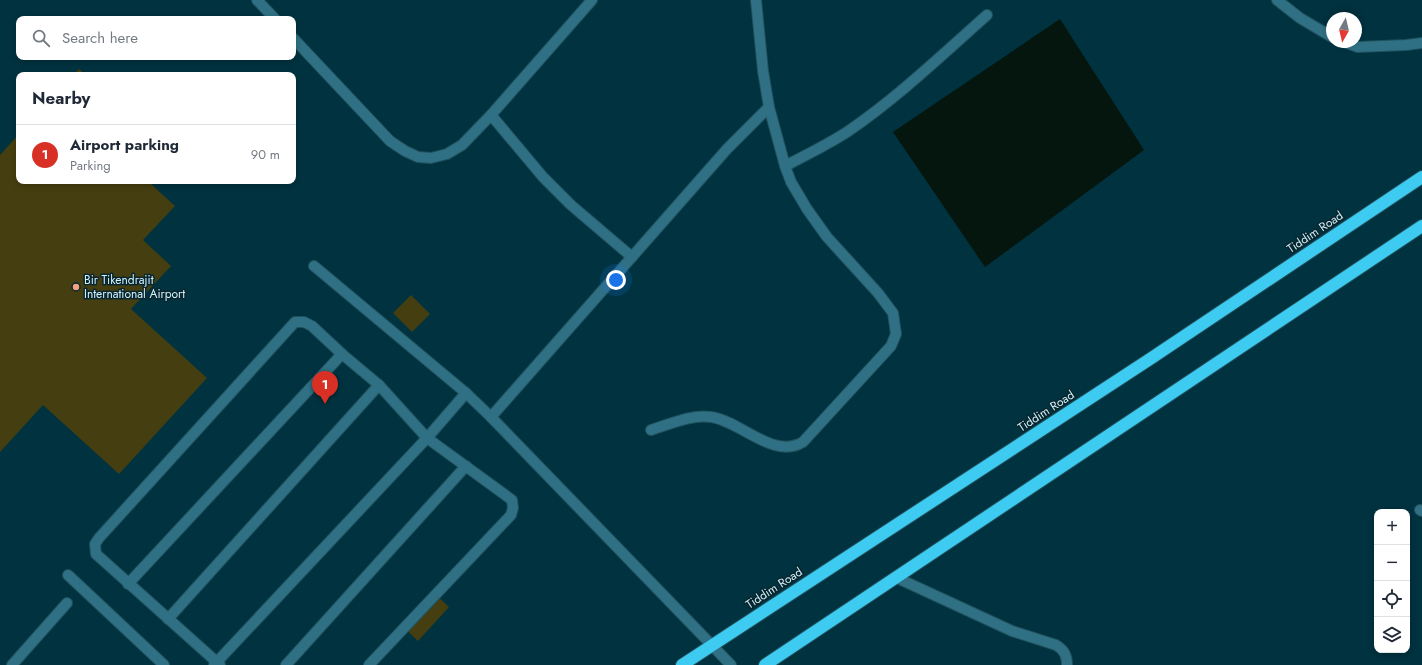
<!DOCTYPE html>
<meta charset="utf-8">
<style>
body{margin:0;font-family:Jost,sans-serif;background:#f6f6f7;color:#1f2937}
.controls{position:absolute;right:12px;bottom:12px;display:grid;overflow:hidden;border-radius:8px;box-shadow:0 2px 6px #0003}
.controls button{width:36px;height:36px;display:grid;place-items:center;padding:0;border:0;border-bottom:1px solid #e0e1e3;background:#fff;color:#1f2937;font:20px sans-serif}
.compass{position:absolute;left:1326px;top:12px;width:36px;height:36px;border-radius:50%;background:#fff;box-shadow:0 2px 6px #0003;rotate:188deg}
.you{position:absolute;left:616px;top:280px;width:14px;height:14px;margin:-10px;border:3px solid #fff;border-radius:50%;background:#1a73e8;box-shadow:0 0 0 6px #1a73e833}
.badge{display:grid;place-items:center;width:26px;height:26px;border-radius:50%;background:#d93025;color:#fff;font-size:13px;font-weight:700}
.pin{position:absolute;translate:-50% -33px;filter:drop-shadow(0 1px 2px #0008)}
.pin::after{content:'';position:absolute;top:21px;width:14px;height:12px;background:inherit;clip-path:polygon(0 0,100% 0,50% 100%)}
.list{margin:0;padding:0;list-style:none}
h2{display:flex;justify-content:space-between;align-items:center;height:52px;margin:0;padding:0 16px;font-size:17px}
h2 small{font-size:13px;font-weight:400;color:#747a83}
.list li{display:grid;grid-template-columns:26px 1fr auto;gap:12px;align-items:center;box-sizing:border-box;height:60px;padding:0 16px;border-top:1px solid #e0e1e3}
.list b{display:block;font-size:15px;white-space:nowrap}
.list p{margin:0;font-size:13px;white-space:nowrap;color:#747a83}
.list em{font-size:13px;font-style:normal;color:#747a83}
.icon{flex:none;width:22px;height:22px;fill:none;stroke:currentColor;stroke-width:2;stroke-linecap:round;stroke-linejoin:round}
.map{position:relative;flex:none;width:1422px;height:665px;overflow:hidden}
.search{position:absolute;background:#fff;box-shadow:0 2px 6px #0003;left:16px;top:16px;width:280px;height:44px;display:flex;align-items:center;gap:10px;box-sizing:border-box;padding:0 14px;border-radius:8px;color:#747a83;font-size:15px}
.panel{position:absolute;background:#fff;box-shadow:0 2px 6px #0003;left:16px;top:72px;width:280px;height:112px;border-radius:8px}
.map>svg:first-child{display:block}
.water{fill:#04160d}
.building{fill:#453e10}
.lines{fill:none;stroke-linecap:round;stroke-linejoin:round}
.minor-casing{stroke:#21515d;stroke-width:12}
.highway-casing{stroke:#21515d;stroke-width:14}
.minor{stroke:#2f7084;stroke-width:10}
.highway{stroke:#3dcbf2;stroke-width:12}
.poi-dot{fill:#f3a081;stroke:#09262e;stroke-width:1.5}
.labels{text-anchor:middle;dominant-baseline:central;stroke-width:3;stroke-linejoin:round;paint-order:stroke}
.street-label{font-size:12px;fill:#d1f1fd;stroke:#09262e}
.poi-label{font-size:12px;fill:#d1f1fd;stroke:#09262e;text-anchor:start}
</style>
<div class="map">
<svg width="1422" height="665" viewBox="0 0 1422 665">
<rect width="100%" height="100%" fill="#00323f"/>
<polygon class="water" points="1060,19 1144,150 985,267 893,132"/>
<g class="building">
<polygon points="79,69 86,75 73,75"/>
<polygon points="19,134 19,181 153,181 151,184 175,206 143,240 171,266 131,309 207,378 119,474 43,405 0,452 0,155"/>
<polygon points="411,295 430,314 412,332 393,313"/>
<polygon points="432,591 449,607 418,641 401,625"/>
</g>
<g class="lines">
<defs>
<g id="minor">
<polyline points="257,0 275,19"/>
<polyline points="1277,0 1300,18 1332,37"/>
<polyline points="293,38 390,141 405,151 418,157 431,158 447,154 462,145 491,115 592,0"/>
<polyline points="1344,42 1358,47 1406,45 1422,43"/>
<polyline points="491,115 543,177 571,205 632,257"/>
<path d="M785,166c21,-11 42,-21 62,-34 50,-34 95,-77 140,-117"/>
<polyline points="314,266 466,393 491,417 731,665"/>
<polyline points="491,417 727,149 769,107"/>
<path d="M651,430c19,-6 41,-16 60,-13 30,4 62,43 92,25l88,-96 5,-12 -3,-21 -15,-20 -51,-56 -20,-28 -16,-27 -6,-16 -16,-59 -6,-36 -7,-71"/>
<polyline points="1420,510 1422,511"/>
<polyline points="68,575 164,665"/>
<path d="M895,577l117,54 44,14c8,5 11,10 11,20"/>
<polyline points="128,584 342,354"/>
<polyline points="168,619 379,385"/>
<polyline points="12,665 67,603"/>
<polyline points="214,665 427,438 466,393"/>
<polyline points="220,665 96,554 95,544 99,538 295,322 304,322 312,326 342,354 379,385 427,438 512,500 513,508 511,515 369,665"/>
<polyline points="286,665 466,466"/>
</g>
<g id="highway">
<polyline points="682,665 1150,359 1422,177"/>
<polyline points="765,665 1422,226"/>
</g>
</defs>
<use href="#minor" class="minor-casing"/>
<use href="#highway" class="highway-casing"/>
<use href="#minor" class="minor"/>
<use href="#highway" class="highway"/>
</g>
<circle class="poi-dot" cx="76" cy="287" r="4"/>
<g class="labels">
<g class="street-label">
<text transform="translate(1315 232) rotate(-34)">Tiddim Road</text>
<text transform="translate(1046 411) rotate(-33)">Tiddim Road</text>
<text transform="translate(774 588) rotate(-33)">Tiddim Road</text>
</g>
<g class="poi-label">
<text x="84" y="280">Bir Tikendrajit<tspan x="84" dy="14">International Airport</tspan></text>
</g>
</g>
</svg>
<div class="controls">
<button>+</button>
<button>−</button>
<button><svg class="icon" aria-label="locate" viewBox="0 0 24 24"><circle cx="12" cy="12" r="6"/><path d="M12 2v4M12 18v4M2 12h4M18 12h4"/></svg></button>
<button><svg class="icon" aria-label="layers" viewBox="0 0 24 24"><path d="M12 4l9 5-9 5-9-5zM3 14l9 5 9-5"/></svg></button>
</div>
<svg class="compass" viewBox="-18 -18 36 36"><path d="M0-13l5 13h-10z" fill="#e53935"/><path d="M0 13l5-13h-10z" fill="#747a83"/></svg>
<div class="you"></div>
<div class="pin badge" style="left:325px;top:404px">1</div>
<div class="search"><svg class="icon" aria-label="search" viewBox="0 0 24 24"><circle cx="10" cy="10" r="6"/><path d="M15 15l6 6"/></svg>Search here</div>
<section class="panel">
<h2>Nearby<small></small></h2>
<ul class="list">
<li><span class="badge">1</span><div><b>Airport parking</b><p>Parking</p></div><em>90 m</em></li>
</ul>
</section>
</div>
